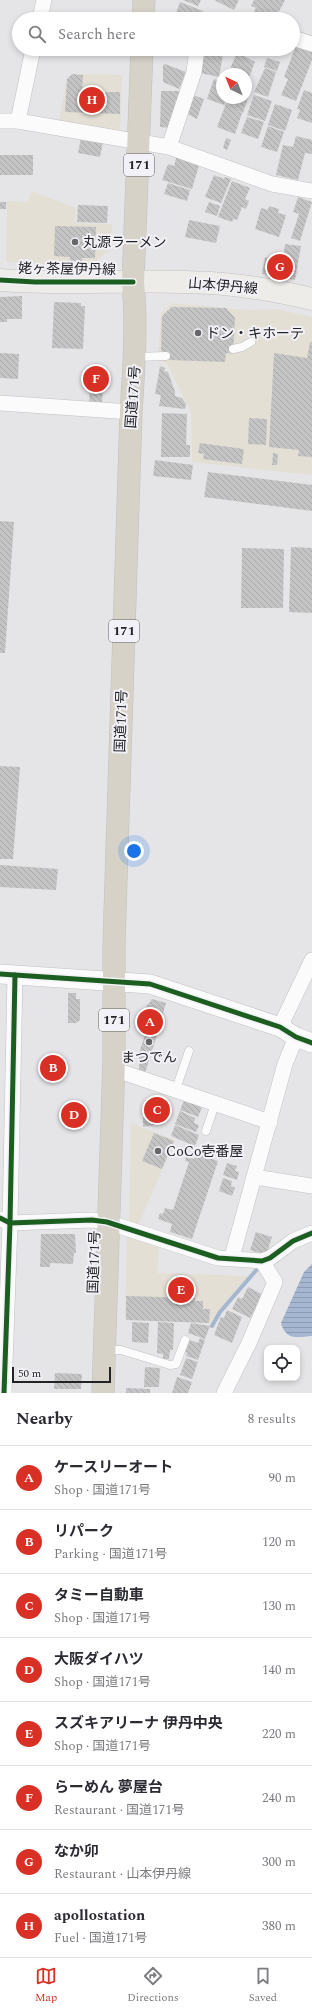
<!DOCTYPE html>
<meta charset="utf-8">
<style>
body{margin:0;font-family:Spectral,"Noto Sans JP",serif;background:#f2f2f3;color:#2b2b33}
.controls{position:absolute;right:12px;bottom:12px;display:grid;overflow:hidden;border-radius:8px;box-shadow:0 2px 6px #0003}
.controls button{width:36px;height:36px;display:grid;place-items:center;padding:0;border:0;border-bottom:1px solid #e1e1e2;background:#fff;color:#2b2b33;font:20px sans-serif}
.compass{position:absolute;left:216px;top:68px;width:36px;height:36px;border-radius:50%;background:#fff;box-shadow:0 2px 6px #0003;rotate:317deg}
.scale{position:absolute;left:12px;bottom:10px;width:99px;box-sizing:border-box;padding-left:4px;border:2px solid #232325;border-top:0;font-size:11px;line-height:14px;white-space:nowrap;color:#232325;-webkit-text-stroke:3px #f2f1f7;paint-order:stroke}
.you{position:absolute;left:134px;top:851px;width:14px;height:14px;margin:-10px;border:3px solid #fff;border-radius:50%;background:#1a73e8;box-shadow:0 0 0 6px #1a73e833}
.badge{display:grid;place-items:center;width:26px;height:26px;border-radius:50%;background:#d93025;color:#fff;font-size:13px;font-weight:700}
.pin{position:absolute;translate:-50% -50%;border:2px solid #fff;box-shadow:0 1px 4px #0006}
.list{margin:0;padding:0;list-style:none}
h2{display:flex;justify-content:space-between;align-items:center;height:52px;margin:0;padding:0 16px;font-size:17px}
h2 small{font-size:13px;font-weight:400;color:#7c7c81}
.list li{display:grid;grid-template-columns:26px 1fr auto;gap:12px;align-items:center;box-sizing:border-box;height:64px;padding:0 16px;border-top:1px solid #e1e1e2}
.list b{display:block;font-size:15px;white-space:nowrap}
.list p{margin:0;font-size:13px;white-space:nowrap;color:#7c7c81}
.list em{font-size:13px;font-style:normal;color:#7c7c81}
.icon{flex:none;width:22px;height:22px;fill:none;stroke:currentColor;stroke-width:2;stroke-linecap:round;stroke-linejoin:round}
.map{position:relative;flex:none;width:312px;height:1393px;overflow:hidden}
.search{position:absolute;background:#fff;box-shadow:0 2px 6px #0003;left:12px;right:12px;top:12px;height:44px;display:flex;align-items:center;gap:10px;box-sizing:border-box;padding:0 14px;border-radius:22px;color:#7c7c81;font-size:15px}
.sheet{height:564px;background:#fff}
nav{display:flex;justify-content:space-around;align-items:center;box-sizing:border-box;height:56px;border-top:1px solid #e1e1e2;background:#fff;font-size:11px;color:#7c7c81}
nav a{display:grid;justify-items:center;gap:2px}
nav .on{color:#d93025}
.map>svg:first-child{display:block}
.commercial{fill:#e4dfd5}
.water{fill:url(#water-rules)}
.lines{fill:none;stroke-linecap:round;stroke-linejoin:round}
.stream{stroke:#a4b6d0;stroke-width:4}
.building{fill:url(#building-back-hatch)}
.service-casing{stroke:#c1c1c3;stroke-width:9}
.minor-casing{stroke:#c1c1c3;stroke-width:16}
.tertiary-casing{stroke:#c1c1c3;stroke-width:20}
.secondary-casing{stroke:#c1c1c3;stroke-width:23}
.trunk-casing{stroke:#c1c1c3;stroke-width:23}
.service{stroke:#fbfbfc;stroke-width:8}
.minor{stroke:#fbfbfc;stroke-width:15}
.tertiary{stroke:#fbfbfc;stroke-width:19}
.secondary{stroke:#edece9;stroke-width:22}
.trunk{stroke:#d6d2c8;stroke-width:22}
.cycleway-casing{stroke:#f2f1f7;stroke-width:8}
.cycleway{stroke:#1b5e20;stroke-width:5}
.poi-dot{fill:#676769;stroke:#f2f1f7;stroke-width:1.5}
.labels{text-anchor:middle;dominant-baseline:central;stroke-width:4;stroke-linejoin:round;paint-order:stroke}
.shield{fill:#f2f1f7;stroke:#616164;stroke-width:1}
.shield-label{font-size:13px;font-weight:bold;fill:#232325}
.poi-label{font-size:14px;fill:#232325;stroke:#f2f1f7;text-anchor:start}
.street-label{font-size:14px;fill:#232325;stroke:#f2f1f7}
</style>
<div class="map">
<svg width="312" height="1393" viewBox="0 0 312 1393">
<defs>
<pattern id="water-rules" width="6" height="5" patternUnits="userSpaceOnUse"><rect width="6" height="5" fill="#a4b6d0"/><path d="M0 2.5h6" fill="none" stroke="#8d9cb2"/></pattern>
<pattern id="building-back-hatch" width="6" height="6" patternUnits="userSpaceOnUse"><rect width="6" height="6" fill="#c5c4c5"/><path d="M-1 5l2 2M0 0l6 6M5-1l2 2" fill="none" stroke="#a9a8a9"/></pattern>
</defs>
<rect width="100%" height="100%" fill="#e5e5e8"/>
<g class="commercial">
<polygon points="72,74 122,75 120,130 59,121 67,79"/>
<polygon points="32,191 76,208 75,223 112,224 111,248 91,266 6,262 7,201 28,202"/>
<polygon points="172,303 248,310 277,309 312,317 312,475 192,462 191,412 167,363 158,361 161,313"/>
<polygon points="131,1123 175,1140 137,1228 129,1225"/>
<polygon points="127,1236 159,1245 157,1273 249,1276 223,1305 212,1323 125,1319"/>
</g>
<path class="water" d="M312,1264v72c-15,1 -26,5 -31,-13l23,-51z"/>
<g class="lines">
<polyline class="stream" points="212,1326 220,1312 259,1267"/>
</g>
<g class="building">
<polygon points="183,0 201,0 198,6"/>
<polygon points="214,0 239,0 234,10"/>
<polygon points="254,0 285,0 275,19 255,19 251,17 256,8 251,6"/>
<polygon points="180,2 203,11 199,19 174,19"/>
<polygon points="296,46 312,52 312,60 296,101 281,95 288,79 284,77"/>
<polygon points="205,49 224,49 219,77 200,73"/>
<polygon points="237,52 255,62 246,85 246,74 228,74"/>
<polygon points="267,58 280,62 277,71 264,67"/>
<polygon points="165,64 186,72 179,89 163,82 163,65"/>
<polygon points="265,68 276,72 268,97 254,92"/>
<polygon points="72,74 83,75 82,92 120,92 120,114 65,112 67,79"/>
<polygon points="214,79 222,82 222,98 227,98 224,105 207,99"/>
<polygon points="304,90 312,93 312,123 297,118 300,110 297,109"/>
<polygon points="161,91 180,91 180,101 175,101 175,103 178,103 171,128 160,127"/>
<polygon points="246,91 250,92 243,113 228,108 242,113 235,134 217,127 228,98 246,98"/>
<polygon points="190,94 204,99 197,119 184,112"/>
<polygon points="254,95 272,101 265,121 247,115"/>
<polygon points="275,104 292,110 285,131 268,125"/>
<polygon points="247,117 264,122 258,139 241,133"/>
<polygon points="268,126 284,132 277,152 261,147"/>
<polygon points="296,136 312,140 312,154 305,153 298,180 276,175 283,145 293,147"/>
<polygon points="81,138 103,142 100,157 78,153"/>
<polygon points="226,138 231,140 227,150 223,148"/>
<rect x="0" y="155" width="33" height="20"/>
<polygon points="177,155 200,162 192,189 162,180 168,164 174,166"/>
<polygon points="214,175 224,179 225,177 231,179 221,203 205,197"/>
<polygon points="232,181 250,188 245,199 249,201 246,209 242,207 237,220 233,219 232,222 218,217"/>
<polygon points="168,183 190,190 187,201 164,194"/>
<polygon points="298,197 312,202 300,241 291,238 299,214 293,212"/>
<rect x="0" y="202" width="6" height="7"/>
<polygon points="209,202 220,206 217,216 205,212"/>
<polygon points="78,205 108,206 107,223 77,222"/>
<polygon points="269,206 279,209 278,213 286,215 279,237 255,229 261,208 268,210"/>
<polygon points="189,220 220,226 216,243 185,237"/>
<polygon points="55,226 96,227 95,258 82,258 82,261 70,261 70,257 54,256"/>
<polygon points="285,244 301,246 295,280 262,274 265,257 283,260"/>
<polygon points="22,296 22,319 7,319 7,322 0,322 0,297"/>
<polygon points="54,302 81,303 81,306 85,306 83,349 52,348"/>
<polygon points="172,307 226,308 235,318 233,354 226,353 225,362 169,360 161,350 162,316"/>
<polygon points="310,342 312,342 312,457 298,456 299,450 269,447 274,353 307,358"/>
<polygon points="0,353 19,354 18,379 0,378"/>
<polygon points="160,366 165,368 164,371 168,372 175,392 175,396 182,398 186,404 185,409 159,406 161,395 155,394"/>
<polygon points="91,375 104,375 102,403 89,402"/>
<polygon points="162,413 187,414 186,445 190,445 190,457 161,457"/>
<polygon points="249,418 267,419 266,445 248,444"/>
<polygon points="200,443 244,449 242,464 203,459 204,454 198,453"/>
<polygon points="273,453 278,454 277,465 272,465"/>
<polygon points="155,460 193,465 191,480 153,476"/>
<polygon points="208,472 312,485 312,511 204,497"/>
<polygon points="0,521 14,522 5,653 0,653"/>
<polygon points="291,547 312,548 312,613 289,612"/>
<polygon points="242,548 284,549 283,608 241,608"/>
<polygon points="0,766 20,767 13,859 0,859"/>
<polygon points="0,865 58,869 56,890 0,887"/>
<polygon points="68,993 76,993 76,999 80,999 80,1020 76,1023 68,1023"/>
<polygon points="152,999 166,1003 157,1034 140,1029 140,1015"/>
<polygon points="146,1032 157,1035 145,1073 139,1071 139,1053"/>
<polygon points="185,1098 201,1104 200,1107 202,1108 198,1117 180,1110"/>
<polygon points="180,1111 195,1118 194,1123 199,1125 196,1132 175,1124"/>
<polygon points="143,1116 156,1117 155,1125 143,1127"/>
<polygon points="175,1125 199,1135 195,1146 171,1136"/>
<polygon points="154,1133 174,1141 162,1169 142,1161"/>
<polygon points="196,1153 218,1161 192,1239 170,1232 172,1224 158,1219 160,1213 163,1214 165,1208 173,1210 189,1162 185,1161 186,1157 194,1159"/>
<polygon points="227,1163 237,1166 235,1171 239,1172 237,1180 223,1175"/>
<polygon points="223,1178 232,1181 231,1186 235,1188 232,1196 219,1191"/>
<polygon points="256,1232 272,1237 266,1255 250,1250"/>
<polygon points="41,1234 75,1234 76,1253 74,1253 73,1264 50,1263 50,1267 40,1267"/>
<polygon points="248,1287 264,1295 250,1318 232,1309 238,1297 242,1299"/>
<polygon points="126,1296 195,1298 195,1301 203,1301 203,1309 210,1309 209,1323 126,1320"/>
<polygon points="227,1310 242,1317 232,1343 214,1335 221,1317 224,1318"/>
<polygon points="132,1322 149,1323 148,1343 132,1342"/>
<polygon points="158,1322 174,1323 173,1350 170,1350 169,1359 163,1359 163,1354 157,1353"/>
<polygon points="191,1323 210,1326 205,1339 188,1333"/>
<polygon points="200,1338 205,1340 198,1360 186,1356 187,1353 185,1352 190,1340 198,1343"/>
<polygon points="186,1358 198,1362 192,1379 180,1375"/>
<polygon points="145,1367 160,1368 159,1387 144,1387"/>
<polygon points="55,1373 82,1374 81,1389 54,1389"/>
<polygon points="177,1377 192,1382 188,1393 172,1393"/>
<polygon points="126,1388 150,1389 150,1393 126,1393"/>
</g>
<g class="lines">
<defs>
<g id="service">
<polyline points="233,349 242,347 251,342"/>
<polyline points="136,357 166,356"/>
<polyline points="176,1089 189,1051"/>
<polyline points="206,1131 215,1104"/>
<polyline points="104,1350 121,1350 170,1365 176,1364 185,1340"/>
</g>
<g id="minor">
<polyline points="40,19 44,0"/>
<polyline points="293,38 312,44"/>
<polyline points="0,121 18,121 169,147 272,184 312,191"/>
<polyline points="18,121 33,49"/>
<polyline points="169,147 194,72 197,49"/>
<polyline points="0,403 131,412"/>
<polyline points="280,1027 312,960"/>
<polyline points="113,1069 270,1122"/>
<polyline points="254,1177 312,1186"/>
<polyline points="1,1219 10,1223 92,1220 107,1222 218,1258 262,1261 270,1258 293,1241 312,1233"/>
<polyline points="232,1257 285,1064 296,1037"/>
<polyline points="4,1393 10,1223 15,975"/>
<polyline points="224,1393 249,1343 275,1282 262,1261"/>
</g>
<polyline id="tertiary" points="0,974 150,984 280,1027 296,1037 312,1043"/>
<path id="secondary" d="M0,280c70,6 140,-2 210,3 34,2 68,8 102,16"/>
<g id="trunk">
<polyline points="143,19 144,0"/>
<path d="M103,1393l11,-334v-116l17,-531c3,-44 6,-87 2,-130l9,-233"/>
</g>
</defs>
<use href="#service" class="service-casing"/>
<use href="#minor" class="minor-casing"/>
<use href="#tertiary" class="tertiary-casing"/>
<use href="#secondary" class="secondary-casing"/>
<use href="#trunk" class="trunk-casing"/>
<use href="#service" class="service"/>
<use href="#minor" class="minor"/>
<use href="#tertiary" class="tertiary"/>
<use href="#secondary" class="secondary"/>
<use href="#trunk" class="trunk"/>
<defs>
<g id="cycleway">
<polyline points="0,280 35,282 133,282"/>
<polyline points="0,974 150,984 280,1027 296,1037 312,1043"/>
<polyline points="0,1218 10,1223 92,1220 107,1222 218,1258 262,1261 270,1258 293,1241 312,1233"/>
<polyline points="4,1393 10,1223 15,975"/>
</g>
</defs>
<use href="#cycleway" class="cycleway-casing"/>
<use href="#cycleway" class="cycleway"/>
</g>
<g class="poi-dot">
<circle cx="75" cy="242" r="4"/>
<circle cx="198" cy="333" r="4"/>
<circle cx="149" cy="1042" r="4"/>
<circle cx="158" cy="1151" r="4"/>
</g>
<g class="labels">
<g class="shield">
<rect x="124" y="154" width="30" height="22" rx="3"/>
<rect x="109" y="620" width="30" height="22" rx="3"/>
<rect x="99" y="1009" width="30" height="22" rx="3"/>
</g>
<g class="shield-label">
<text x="139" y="165">171</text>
<text x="124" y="631">171</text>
<text x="114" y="1020">171</text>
</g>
<g class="poi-label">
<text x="83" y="242">丸源ラーメン</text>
<text x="206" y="333">ドン・キホーテ</text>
<text x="149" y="1057" text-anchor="middle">まつでん</text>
<text x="166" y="1151">CoCo壱番屋</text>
</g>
<g class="street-label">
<text transform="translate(67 269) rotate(1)">姥ヶ茶屋伊丹線</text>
<text transform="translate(223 286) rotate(5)">山本伊丹線</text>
<text transform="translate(133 397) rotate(-86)">国道171号</text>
<text transform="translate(121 721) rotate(-88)">国道171号</text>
<text transform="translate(94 1262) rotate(-88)">国道171号</text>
</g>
</g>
</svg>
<div class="controls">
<button><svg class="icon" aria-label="locate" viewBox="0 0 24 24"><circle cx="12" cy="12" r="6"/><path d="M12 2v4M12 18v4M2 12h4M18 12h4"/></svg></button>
</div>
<svg class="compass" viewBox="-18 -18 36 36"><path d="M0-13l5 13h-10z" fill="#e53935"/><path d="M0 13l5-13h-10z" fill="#7c7c81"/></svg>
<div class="scale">50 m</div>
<div class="you"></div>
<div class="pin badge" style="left:150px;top:1022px">A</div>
<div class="pin badge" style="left:53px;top:1068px">B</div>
<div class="pin badge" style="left:157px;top:1110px">C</div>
<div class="pin badge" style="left:74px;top:1115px">D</div>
<div class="pin badge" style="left:181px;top:1290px">E</div>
<div class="pin badge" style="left:96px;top:379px">F</div>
<div class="pin badge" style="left:280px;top:267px">G</div>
<div class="pin badge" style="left:92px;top:100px">H</div>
<div class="search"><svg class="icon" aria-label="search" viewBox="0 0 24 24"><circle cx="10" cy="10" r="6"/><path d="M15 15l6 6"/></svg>Search here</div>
</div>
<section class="sheet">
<h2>Nearby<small>8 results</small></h2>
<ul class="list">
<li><span class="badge">A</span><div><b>ケースリーオート</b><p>Shop · 国道171号</p></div><em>90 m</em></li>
<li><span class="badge">B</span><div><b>リパーク</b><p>Parking · 国道171号</p></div><em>120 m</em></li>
<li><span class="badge">C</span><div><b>タミー自動車</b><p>Shop · 国道171号</p></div><em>130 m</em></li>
<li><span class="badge">D</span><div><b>大阪ダイハツ</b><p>Shop · 国道171号</p></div><em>140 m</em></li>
<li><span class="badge">E</span><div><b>スズキアリーナ 伊丹中央</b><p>Shop · 国道171号</p></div><em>220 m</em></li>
<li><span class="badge">F</span><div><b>らーめん 夢屋台</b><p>Restaurant · 国道171号</p></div><em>240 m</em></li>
<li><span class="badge">G</span><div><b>なか卯</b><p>Restaurant · 山本伊丹線</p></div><em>300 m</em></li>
<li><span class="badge">H</span><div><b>apollostation</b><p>Fuel · 国道171号</p></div><em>380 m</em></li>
</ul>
</section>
<nav>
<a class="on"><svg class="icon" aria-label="map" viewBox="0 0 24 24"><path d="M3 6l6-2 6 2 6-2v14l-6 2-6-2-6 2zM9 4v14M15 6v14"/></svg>Map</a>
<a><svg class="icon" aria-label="directions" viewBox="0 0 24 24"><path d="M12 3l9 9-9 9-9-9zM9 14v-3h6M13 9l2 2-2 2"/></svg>Directions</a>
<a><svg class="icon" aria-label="saved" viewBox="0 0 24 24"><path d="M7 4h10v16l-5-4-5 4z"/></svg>Saved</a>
</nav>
